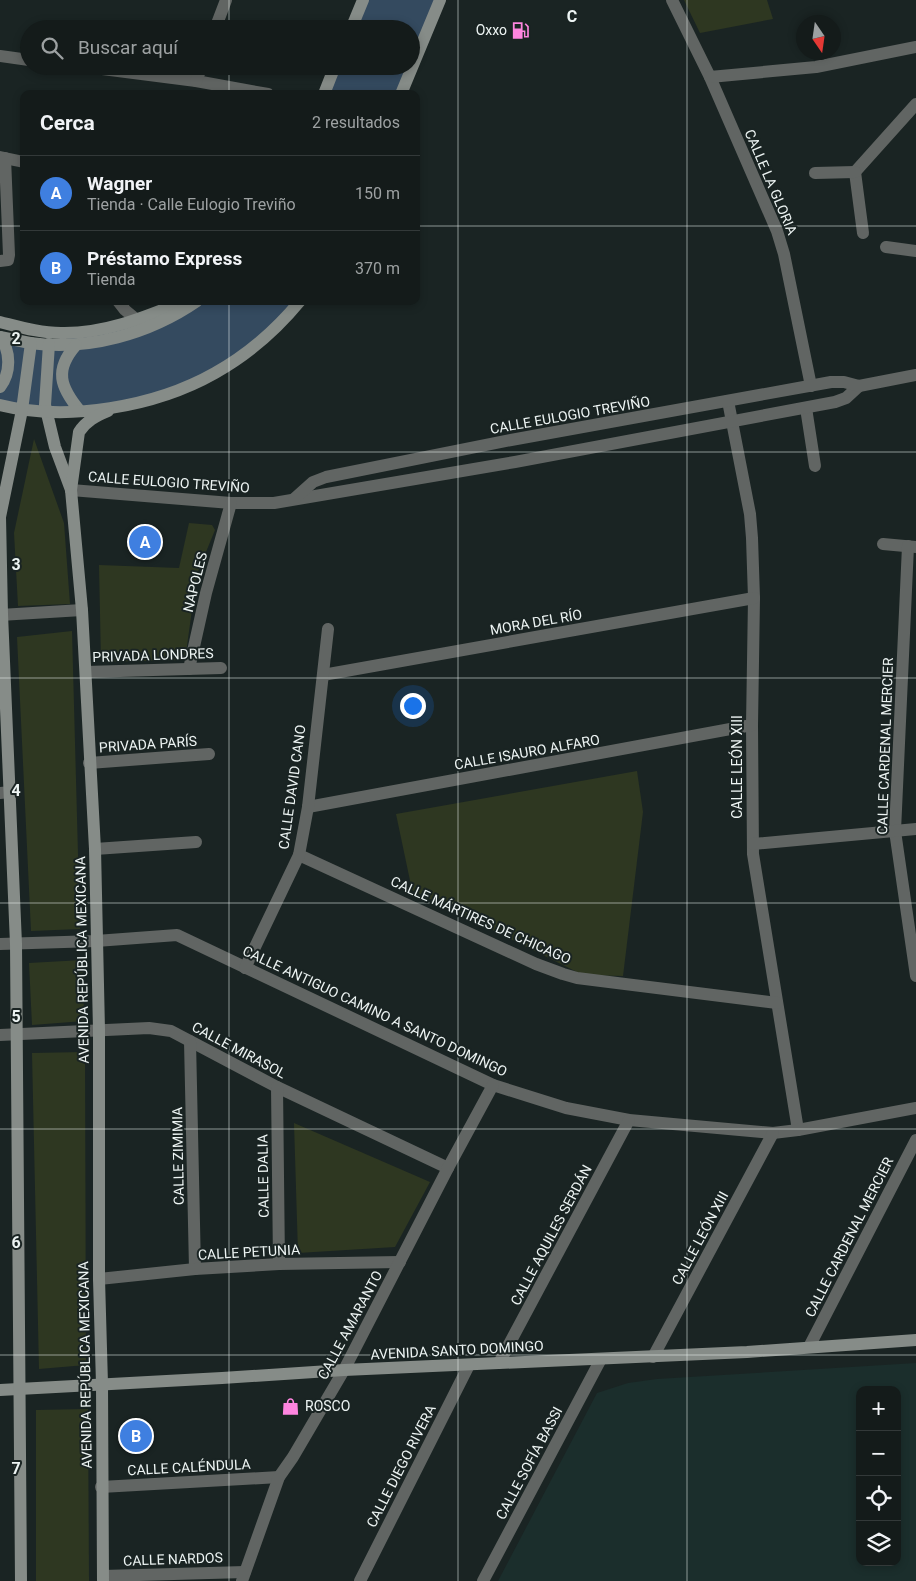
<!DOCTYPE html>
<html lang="es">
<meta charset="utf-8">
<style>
body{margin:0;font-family:Roboto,sans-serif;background:#212827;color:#f1f3f6}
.controls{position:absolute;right:15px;bottom:15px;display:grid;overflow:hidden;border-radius:10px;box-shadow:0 2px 8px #0003}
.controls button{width:45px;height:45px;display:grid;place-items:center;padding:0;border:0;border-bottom:1px solid #333939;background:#141b1a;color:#f1f3f6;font:25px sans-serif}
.compass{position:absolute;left:796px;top:15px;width:45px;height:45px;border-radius:50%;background:#141b1a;box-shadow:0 2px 8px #0003;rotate:167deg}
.you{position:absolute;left:412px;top:705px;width:18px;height:18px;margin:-12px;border:4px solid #fff;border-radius:50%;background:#1a73e8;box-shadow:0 0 0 8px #1a73e833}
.badge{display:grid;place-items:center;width:32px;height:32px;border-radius:50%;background:#7c3aed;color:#fff;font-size:16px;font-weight:700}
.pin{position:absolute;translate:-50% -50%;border:2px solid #fff;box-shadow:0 1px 5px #0006}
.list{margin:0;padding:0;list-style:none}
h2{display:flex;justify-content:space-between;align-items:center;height:65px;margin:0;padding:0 20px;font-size:21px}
h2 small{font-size:16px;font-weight:400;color:#9da1a2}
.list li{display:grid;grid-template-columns:32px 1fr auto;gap:15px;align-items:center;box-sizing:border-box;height:75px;padding:0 20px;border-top:1px solid #333939}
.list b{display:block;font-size:19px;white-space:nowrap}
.list p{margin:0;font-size:16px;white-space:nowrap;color:#9da1a2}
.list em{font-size:16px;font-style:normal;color:#9da1a2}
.icon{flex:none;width:28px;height:28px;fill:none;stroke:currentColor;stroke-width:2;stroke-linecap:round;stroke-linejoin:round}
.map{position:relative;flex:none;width:916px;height:1581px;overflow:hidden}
.search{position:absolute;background:#141b1a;box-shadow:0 2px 8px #0003;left:20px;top:20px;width:400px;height:55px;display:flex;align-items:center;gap:12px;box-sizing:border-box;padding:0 18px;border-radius:28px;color:#9da1a2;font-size:19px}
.panel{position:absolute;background:#141b1a;box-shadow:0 2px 8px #0003;left:20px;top:90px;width:400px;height:215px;border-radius:10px}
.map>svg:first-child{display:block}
.built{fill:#1b2e2c;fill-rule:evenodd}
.green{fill:#2e3721}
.water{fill:#344a5f}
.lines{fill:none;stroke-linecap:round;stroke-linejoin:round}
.street{stroke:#616563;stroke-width:12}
.secondary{stroke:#868c88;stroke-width:12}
.grid{fill:none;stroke:#edf4f3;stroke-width:1;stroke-opacity:0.55}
.labels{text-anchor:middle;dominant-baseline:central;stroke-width:4;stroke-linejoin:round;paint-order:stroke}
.poi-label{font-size:14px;fill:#edf4f3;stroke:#1a2423;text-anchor:end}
.street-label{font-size:14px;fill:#edf4f3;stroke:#1a2423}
.grid-label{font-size:16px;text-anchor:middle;font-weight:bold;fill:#edf4f3;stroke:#1a2423;stroke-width:4;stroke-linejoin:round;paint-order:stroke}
</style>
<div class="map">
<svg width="916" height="1581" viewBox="0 0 916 1581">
<rect width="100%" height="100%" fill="#1a2423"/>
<path class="built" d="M916,1363v218h-418l99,-188 31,-10 29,-4zM860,1390h37v172h-37z"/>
<g class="green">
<polygon points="684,0 767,0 773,19 700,33"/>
<polygon points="34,439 64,523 70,604 18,606 14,533"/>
<polygon points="189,523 212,525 215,530 197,574 185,660 101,662 99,565 179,568"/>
<polygon points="72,631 80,929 31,931 17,637"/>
<polygon points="637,771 643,812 623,976 583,975 412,890 396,814"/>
<polygon points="83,960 84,1021 32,1025 29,963"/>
<polygon points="85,1052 86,1365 39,1369 32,1053"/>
<polygon points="294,1123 430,1182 395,1247 298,1253"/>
<polygon points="88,1409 89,1581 36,1581 36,1410"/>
</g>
<g class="water">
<polygon points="363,0 440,0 401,94 324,94 335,66 411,66 411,29 351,29"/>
<polygon points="197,301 298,301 272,331 186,387 80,411 0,403 0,337 49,344"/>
</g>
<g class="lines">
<g class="street">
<polyline points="672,0 710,77 777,231 784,254 811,386"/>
<polyline points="215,29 226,0"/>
<polyline points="0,56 29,60"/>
<polyline points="79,66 196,81 268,94"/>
<polyline points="710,77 816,67 916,47"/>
<polyline points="196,81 202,66"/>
<polyline points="0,157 24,162"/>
<polyline points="855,172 916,104"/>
<polyline points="855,172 863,233"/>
<polyline points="815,173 855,172"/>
<polyline points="886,247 916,251"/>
<polyline points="0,261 8,260 9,255 5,158"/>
<polyline points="118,301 125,310 137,320"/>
<polyline points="728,401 750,514 752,538 754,598 752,725 753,854 798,1130"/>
<polyline points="806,408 815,466"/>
<polyline points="71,490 231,503 274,503 515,462 835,402 846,398 859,386"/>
<polyline points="294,499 313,482 326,477 511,440 831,382 844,382 859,386 916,375"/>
<polyline points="883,544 916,547"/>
<polyline points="908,546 895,831 916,976"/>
<polyline points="0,615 82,610"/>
<polyline points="189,669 206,593 231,503"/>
<polyline points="86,672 221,668"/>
<polyline points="323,675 754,598"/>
<polyline points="89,763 209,754"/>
<polyline points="0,793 10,792"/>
<polyline points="308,807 752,725"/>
<polyline points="753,844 916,829"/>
<polyline points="95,849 196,842"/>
<polyline points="299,855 536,964 563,974 577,978 777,1003"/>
<polyline points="0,944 96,941 177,935 493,1085 566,1108 629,1120 773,1133 798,1130 916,1108"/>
<polyline points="245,968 299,855 308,807 328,629"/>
<polyline points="0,1035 149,1028 171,1031 277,1087 448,1168"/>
<polyline points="190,1041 195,1269"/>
<polyline points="277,1087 279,1264"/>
<polyline points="99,1279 195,1269 279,1264 400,1262"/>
<polyline points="809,1347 916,1140"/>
<polyline points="653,1357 773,1133"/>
<polyline points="499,1363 629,1120"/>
<polyline points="101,1487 279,1477"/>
<polyline points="103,1576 245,1572"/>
<polyline points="242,1581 279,1477 293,1457 344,1370 448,1168 493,1085"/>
<polyline points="360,1581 469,1365"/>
<polyline points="483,1581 601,1359"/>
</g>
<g class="secondary">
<polyline points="351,29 363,0"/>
<polyline points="324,94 335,66"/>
<polyline points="401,94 440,0"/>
<path d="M0,322c20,5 40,11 61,11 44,1 84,-16 124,-32"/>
<path d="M0,337c10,2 20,4 30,6 58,8 119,-9 167,-42"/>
<path d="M0,337c11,14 11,36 0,50"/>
<polyline points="49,344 45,405 55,447 71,490 82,610 95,849 99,1030 99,1279 102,1384 103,1581"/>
<path d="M76,345c-22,25 -16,42 4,66"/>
<path d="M0,405c67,17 155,2 215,-32 32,-18 62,-44 85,-72"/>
<path d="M71,490l8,-58c7,-11 17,-16 29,-21"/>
<polyline points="0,1390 222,1378 344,1370 747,1352 916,1340"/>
<polyline points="21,1581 16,944 2,614 0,517 22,410 31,343"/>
</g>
</g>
<path class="grid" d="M229,0v29M458,0v1581M687,0v1581M229,66v28M0,226h24M416,226h500M229,301v1280M0,452h916M0,678h916M0,903h916M0,1129h916M0,1355h916"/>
<defs>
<symbol id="fuel-bare" viewBox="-9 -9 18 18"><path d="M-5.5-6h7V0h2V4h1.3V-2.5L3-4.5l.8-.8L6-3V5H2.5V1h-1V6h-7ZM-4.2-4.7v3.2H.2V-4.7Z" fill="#fe85df" stroke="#1a2423" stroke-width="2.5" paint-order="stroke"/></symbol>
<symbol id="shop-bare" viewBox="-9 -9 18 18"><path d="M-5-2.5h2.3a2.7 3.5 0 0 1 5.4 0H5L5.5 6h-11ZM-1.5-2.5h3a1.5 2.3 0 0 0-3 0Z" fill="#fe85df" stroke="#1a2423" stroke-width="2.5" paint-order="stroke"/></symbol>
</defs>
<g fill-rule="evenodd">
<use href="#fuel-bare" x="508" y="18" width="25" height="25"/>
<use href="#shop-bare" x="278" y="1394" width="25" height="25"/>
</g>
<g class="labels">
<g class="poi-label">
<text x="507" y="30">Oxxo</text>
<text x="305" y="1406" text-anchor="start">ROSCO</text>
</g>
<g class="street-label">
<text transform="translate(771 182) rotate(67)">CALLE LA GLORIA</text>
<text transform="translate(570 415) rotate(-10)">CALLE EULOGIO TREVIÑO</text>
<text transform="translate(169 482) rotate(4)">CALLE EULOGIO TREVIÑO</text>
<text transform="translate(195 582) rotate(-76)">NAPOLES</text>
<text transform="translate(536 622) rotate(-10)">MORA DEL RÍO</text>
<text transform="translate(153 655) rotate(-2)">PRIVADA LONDRES</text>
<text transform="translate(148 744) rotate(-4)">PRIVADA PARÍS</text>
<text transform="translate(885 746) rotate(-88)">CALLE CARDENAL MERCIER</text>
<text transform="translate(527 752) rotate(-10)">CALLE ISAURO ALFARO</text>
<text transform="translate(737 767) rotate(-90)">CALLE LEÓN XIII</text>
<text transform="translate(292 787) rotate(-82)">CALLE DAVID CANO</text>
<text transform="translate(481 920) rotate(24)">CALLE MÁRTIRES DE CHICAGO</text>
<text transform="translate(82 960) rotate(-91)">AVENIDA REPÚBLICA MEXICANA</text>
<text transform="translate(375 1011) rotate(25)">CALLE ANTIGUO CAMINO A SANTO DOMINGO</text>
<text transform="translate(239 1050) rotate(28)">CALLE MIRASOL</text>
<text transform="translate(178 1156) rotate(-91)">CALLE ZIMIMIA</text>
<text transform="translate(263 1176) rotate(-91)">CALLE DALIA</text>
<text transform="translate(551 1235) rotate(-62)">CALLE AQUILES SERDÁN</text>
<text transform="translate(849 1237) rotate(-63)">CALLE CARDENAL MERCIER</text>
<text transform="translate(700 1238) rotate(-62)">CALLE LEÓN XIII</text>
<text transform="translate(249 1252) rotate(-3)">CALLE PETUNIA</text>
<text transform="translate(350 1325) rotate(-62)">CALLE AMARANTO</text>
<text transform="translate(457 1350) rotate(-3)">AVENIDA SANTO DOMINGO</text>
<text transform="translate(85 1365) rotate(-91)">AVENIDA REPÚBLICA MEXICANA</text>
<text transform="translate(529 1463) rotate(-62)">CALLE SOFÍA BASSI</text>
<text transform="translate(401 1466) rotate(-63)">CALLE DIEGO RIVERA</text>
<text transform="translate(189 1467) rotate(-3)">CALLE CALÉNDULA</text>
<text transform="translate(173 1559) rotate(-2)">CALLE NARDOS</text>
</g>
</g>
<g class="grid-label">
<text x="572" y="22">C</text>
<text x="16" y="344">2</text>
<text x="16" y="570">3</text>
<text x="16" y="796">4</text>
<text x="16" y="1022">5</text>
<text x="16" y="1248">6</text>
<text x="16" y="1474">7</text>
</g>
</svg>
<div class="controls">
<button>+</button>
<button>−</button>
<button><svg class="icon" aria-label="locate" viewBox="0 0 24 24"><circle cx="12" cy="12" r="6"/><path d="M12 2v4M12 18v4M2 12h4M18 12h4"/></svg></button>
<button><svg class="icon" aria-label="layers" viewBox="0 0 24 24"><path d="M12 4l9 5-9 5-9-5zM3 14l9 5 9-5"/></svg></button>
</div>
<svg class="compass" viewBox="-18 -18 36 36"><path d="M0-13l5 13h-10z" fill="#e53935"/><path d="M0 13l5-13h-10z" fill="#9da1a2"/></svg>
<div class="you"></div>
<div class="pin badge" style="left:145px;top:542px;background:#3f7fe0">A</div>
<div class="pin badge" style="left:136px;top:1436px;background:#3f7fe0">B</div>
<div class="search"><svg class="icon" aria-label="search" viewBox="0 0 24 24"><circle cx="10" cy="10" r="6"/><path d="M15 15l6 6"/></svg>Buscar aquí</div>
<section class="panel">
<h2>Cerca<small>2 resultados</small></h2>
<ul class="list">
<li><span class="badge" style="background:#3f7fe0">A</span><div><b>Wagner</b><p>Tienda · Calle Eulogio Treviño</p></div><em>150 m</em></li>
<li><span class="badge" style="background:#3f7fe0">B</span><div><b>Préstamo Express</b><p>Tienda</p></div><em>370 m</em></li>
</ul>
</section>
</div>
